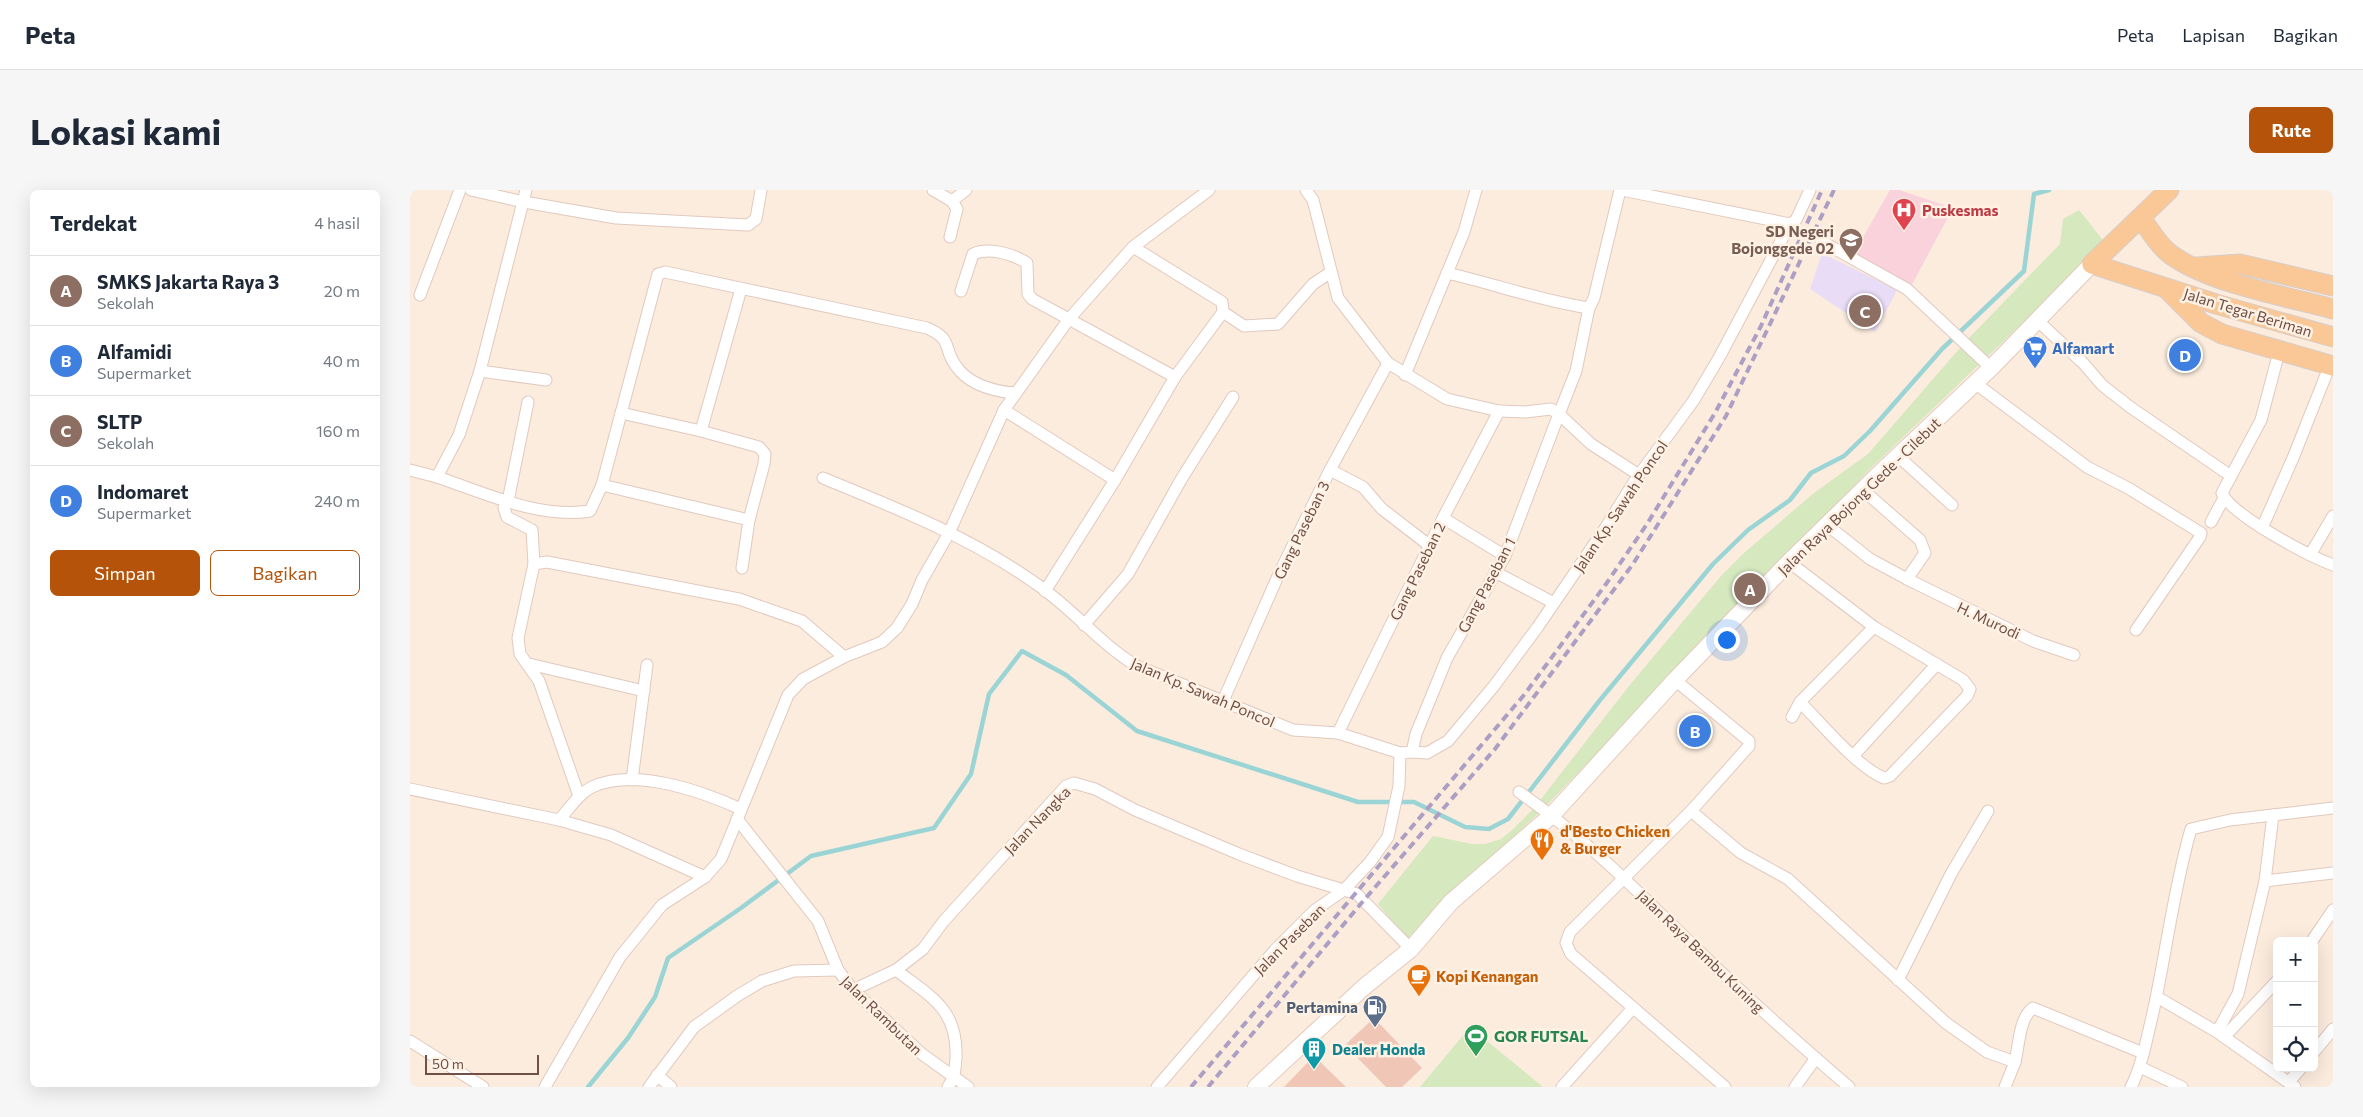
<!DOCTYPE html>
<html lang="id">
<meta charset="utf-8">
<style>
body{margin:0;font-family:Commissioner,sans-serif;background:#f6f6f7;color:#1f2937}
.controls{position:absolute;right:15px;bottom:15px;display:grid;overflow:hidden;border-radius:8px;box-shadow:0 5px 20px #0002}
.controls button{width:45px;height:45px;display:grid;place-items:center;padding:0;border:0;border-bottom:1px solid #e0e1e3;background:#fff;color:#1f2937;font:25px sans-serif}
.scale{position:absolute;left:15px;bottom:12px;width:114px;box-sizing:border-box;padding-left:5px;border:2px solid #705047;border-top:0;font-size:14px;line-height:18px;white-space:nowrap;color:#705047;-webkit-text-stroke:4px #fff1e4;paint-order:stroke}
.you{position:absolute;left:1316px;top:449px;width:18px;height:18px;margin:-12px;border:4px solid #fff;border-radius:50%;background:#1a73e8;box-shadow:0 0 0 8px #1a73e833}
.badge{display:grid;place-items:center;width:32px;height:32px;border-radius:50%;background:#b45309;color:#fff;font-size:16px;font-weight:700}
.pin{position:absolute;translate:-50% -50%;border:2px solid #fff;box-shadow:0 1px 5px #0006}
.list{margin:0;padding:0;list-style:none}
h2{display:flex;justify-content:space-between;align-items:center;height:65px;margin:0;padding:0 20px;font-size:21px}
h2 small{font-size:16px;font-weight:400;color:#747a83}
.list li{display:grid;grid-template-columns:32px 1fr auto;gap:15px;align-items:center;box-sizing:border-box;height:70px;padding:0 20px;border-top:1px solid #e0e1e3}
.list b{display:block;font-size:19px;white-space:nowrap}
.list p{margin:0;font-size:16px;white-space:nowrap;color:#747a83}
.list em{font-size:16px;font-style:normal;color:#747a83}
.actions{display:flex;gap:10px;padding:15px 20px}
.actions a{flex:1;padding:11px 0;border:1px solid #b45309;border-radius:8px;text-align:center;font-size:18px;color:#b45309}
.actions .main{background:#b45309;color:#fff}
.icon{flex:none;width:28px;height:28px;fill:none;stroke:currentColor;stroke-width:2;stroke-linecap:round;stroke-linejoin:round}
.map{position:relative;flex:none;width:1923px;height:897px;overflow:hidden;border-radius:8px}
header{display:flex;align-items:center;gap:30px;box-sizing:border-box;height:70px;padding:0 25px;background:#fff;border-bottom:1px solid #e0e1e3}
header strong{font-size:24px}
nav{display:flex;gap:28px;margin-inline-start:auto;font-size:18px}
.intro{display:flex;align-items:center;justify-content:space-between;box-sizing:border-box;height:120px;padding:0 30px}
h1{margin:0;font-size:35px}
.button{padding:12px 22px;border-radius:8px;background:#b45309;color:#fff;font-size:18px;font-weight:700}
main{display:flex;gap:30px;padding:0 30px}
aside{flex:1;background:#fff;border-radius:8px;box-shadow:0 5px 20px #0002}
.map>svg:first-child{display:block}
.education{fill:#e9dcf7}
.medical{fill:#f9d2dc}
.green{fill:#d5e8be}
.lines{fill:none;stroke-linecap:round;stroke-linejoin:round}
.stream{stroke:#9bd4d5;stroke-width:4.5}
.building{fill:#f0c6b7}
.minor-casing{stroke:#e1c9be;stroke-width:13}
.secondary-casing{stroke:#e6c9bb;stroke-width:18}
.primary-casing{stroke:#d7cecb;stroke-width:21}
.minor{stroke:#fff;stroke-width:11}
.secondary{stroke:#fff;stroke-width:16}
.primary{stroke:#fac897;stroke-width:19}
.rail{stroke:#ad9fc3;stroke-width:4;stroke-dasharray:8 5;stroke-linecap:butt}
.labels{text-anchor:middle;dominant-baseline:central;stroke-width:5;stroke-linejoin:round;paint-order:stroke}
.health-label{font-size:15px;font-weight:bold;fill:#be3a42;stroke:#fff1e4;text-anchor:start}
.education-label{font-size:15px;font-weight:bold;fill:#785e54;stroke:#fff1e4;text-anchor:end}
.street-label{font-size:15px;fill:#705047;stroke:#fff1e4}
.shop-label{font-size:15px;font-weight:bold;fill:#366cbe;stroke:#fff1e4;text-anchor:start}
.food-label{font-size:15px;font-weight:bold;fill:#c56008;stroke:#fff1e4;text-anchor:start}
.service-label{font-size:15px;font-weight:bold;fill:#4e5e75;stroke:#fff1e4;text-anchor:end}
.leisure-label{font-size:15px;font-weight:bold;fill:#27864d;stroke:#fff1e4;text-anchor:start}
.culture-label{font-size:15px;font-weight:bold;fill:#0d838f;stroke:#fff1e4;text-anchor:start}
</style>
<header>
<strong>Peta</strong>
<nav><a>Peta</a><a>Lapisan</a><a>Bagikan</a></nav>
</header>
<div class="intro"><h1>Lokasi kami</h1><a class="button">Rute</a></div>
<main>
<aside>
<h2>Terdekat<small>4 hasil</small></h2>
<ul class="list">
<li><span class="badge" style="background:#8d6e63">A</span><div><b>SMKS Jakarta Raya 3</b><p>Sekolah</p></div><em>20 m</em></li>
<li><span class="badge" style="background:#3f7fe0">B</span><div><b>Alfamidi</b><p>Supermarket</p></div><em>40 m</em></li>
<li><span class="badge" style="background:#8d6e63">C</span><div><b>SLTP</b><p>Sekolah</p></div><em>160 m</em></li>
<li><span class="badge" style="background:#3f7fe0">D</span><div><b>Indomaret</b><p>Supermarket</p></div><em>240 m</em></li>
</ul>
<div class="actions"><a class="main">Simpan</a><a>Bagikan</a></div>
</aside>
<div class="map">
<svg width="1923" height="897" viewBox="0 0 1923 897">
<rect width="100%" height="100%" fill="#fbecde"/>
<polygon class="education" points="1412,63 1487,100 1465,142 1400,99"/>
<polygon class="medical" points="1480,0 1489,0 1543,18 1500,98 1444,63"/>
<g class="green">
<polygon points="1669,20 1692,49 1694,55 1462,277 1136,616 997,749 968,714 1023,646 1062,654 1075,654 1091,649 1101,641 1124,618 1219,496 1311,386 1334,363 1404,303 1458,264 1556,151 1650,54 1653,29"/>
<polygon points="1060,837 1133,897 1010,897"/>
</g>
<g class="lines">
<polyline class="stream" points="178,897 218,848 245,807 258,768 331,718 401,666 524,638 561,584 579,504 612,461 656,485 727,541 948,612 1004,612 1055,637 1079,639 1098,629 1190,510 1303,374 1338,340 1380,310 1401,283 1434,266 1460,241 1532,159 1614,81 1624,4 1639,0"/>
</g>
<g class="building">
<polygon points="964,828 1012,878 992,897 976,897 935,855"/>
<polygon points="904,866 936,897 874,897"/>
</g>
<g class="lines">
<defs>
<g id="minor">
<polyline points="61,0 114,12 206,28 338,35 346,29 351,0"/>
<polyline points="523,0 542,11 547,19 540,47"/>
<polyline points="1212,0 1380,34 1386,30 1400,0"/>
<polyline points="542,11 556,0"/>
<polyline points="1411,51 1497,99 1581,178"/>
<path d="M1037,83c48,11 94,28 142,35l5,-10 26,-108"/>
<path d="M551,101l12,-37c17,-7 40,0 54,9l1,31 4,5 143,78"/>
<polyline points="10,105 50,0"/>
<polyline points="1179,118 1166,181 1149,224 1181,254 1229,285"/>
<polyline points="813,122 834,136 868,134 903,94 921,82"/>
<polyline points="1628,131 1674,174 1692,195 1720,217 1821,286"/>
<path d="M1869,162l-18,68 -39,73c9,22 87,63 111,72"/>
<polyline points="70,181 136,190"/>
<polyline points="995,185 1054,42 1066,0"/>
<polyline points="1565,193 1677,277 1718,298 1791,343 1790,347 1726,440"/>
<polyline points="118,212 98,311 94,318 97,327 122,340 124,374 108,448 110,464 129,491 169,606"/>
<polyline points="594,220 705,290"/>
<polyline points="211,223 291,241 349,257 355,264 354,274 339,330 332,378"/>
<polyline points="291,241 331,99"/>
<polyline points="1488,266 1542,315"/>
<polyline points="0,280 27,287 49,245 70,181 116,0"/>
<polyline points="920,280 953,297 972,319 1020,356"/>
<path d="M27,287c48,16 101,42 153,34l12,-26 56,-211 7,-2 262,56c27,12 15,19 29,38 13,19 37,25 58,27"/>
<path d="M413,288c73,30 147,59 212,105 36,24 63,59 100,82l158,65 45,3 62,20 12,-1 4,-18 31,-76 58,-102 54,-142 -8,-5 -26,3 -26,-1 -52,-12 -59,-36 -50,-65 -25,-98 -7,-10"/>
<polyline points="192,295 339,330"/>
<polyline points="1453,300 1510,350 1515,363 1497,389"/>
<polyline points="1033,328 1095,366"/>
<polyline points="1801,332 1814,308"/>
<polyline points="1417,335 1460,369 1497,389 1623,451 1664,465"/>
<polyline points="1852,338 1883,268 1920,175"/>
<polyline points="1900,365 1923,326"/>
<path d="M1379,372l85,65 89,53 7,9 -3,7 -77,80 -6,2c-27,-11 -63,-55 -84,-76"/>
<polyline points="124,374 137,372 329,409 392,431 434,467"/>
<polyline points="1085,382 1144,413"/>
<polyline points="635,401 705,290 765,187 813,122 812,112 723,57"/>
<polyline points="674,435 718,384 772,288 823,207"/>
<polyline points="119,474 234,501"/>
<polyline points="1265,490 1339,551 1339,556 1281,621 1160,742 1156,753 1161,764 1315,897"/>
<polyline points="813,511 868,386 920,280 978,173"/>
<polyline points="1382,527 1390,512 1464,437"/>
<polyline points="928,543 1033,328 1089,221"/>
<polyline points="1002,562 1017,563 1038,551 1084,496 1127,438 1196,337 1226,289 1284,210 1310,166 1380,34"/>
<polyline points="1444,565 1527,474"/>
<polyline points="222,590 237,475"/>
<path d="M0,599l149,31c11,-12 19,-26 33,-33 42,-20 109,4 149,22"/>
<path d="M1109,602c67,46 123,104 181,160 48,47 98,91 149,135"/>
<polyline points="1281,621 1331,663 1378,689 1536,833 1577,862 1605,872 1595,897"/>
<polyline points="327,629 408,731 428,780 443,800 512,864 558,897"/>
<polyline points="149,630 201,645 295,687"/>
<polyline points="1855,691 1923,683"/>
<polyline points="1902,751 1923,720"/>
<path d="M486,780c35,27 62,39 60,88 -1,12 -1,19 -8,29"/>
<polyline points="1488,790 1541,684 1578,621"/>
<polyline points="443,800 486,780 513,759 533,732 656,596 664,593 685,599 725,620 829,664 887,686 947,704 1001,759"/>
<polyline points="1747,807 1807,842 1885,897"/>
<polyline points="1807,842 1828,804 1855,691 1863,625 1923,618"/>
<polyline points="1814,847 1867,791"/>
<polyline points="0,851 73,897"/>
<polyline points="1904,862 1923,839"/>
<path d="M1605,872c4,-16 4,-44 18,-54l110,45"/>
<polyline points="1730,877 1772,897"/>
<polyline points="247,885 261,897"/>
<polyline points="1879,892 1891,878"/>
<polyline points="135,897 210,767 252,715 295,687 311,669 378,505 393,489 434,467 472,452 487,438 502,414 512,390 539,343 594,220 659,129 723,57 799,0"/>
<polyline points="239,897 284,837 327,806 352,791 384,781 428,780"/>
<polyline points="747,897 865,760 905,720 934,700 960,672 978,647 989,596 990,563"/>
<polyline points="1152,897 1223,818"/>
<polyline points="1385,897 1406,868"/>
<path d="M1721,897c11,-22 15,-45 21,-70 14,-62 21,-126 39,-188l39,-9 43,-5"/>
</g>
<polyline id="secondary" points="846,897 954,797 1001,759 1041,712 1142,625 1265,490 1379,372 1471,282 1581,178 1682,74"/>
<g id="primary">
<path d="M1731,28c9,12 17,27 29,36 39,29 115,42 163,55"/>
<polyline points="1682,74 1806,114 1923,147"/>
<polyline points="1682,74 1759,0"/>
<polyline points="1787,77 1830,74 1923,96"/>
<polyline points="1758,100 1791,133 1812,144 1923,176"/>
</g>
</defs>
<use href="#minor" class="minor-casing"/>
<use href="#secondary" class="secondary-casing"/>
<use href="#primary" class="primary-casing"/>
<use href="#minor" class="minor"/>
<use href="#secondary" class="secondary"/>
<use href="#primary" class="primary"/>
<g class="rail">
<polyline points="781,897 1114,505 1196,394 1237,334 1305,223 1351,136 1412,0"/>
<polyline points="798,897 954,710 1085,559 1223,374 1316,226 1424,0"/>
</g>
</g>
<defs>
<symbol id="hospital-pin" viewBox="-11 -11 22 30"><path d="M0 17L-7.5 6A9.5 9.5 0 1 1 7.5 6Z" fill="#e0444e" stroke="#fff1e4"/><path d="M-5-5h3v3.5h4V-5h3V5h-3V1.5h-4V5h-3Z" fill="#fff"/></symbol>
<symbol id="school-pin" viewBox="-11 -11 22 30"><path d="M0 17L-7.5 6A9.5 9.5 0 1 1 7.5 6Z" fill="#8d6e63" stroke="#fff1e4"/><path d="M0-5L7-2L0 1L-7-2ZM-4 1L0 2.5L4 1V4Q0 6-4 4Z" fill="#fff"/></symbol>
<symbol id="supermarket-pin" viewBox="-11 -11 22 30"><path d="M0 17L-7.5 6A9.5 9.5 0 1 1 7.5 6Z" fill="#3f7fe0" stroke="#fff1e4"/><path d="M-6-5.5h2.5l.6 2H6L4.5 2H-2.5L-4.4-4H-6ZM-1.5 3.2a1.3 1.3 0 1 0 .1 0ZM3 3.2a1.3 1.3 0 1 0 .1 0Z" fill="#fff"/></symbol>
<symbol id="restaurant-pin" viewBox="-11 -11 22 30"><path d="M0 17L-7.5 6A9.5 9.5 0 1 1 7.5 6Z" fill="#e8710a" stroke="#fff1e4"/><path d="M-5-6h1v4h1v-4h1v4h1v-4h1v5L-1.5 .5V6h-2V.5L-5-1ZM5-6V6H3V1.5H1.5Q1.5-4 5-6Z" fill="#fff"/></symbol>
<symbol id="cafe-pin" viewBox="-11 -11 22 30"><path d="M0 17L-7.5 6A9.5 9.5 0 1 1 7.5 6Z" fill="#e8710a" stroke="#fff1e4"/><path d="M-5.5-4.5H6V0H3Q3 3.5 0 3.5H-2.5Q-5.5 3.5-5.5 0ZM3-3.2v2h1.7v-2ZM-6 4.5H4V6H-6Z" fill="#fff"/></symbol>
<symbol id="fuel-pin" viewBox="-11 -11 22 30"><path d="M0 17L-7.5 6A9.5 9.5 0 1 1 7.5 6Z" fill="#5c6f8a" stroke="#fff1e4"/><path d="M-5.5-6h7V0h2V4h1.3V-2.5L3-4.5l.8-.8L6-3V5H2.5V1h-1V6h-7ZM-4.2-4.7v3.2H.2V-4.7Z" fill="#fff"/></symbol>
<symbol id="stadium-pin" viewBox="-11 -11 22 30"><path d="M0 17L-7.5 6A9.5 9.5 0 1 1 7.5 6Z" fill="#2e9e5b" stroke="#fff1e4"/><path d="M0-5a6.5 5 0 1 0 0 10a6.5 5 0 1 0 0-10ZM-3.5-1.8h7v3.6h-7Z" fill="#fff"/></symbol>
<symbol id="building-pin" viewBox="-11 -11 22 30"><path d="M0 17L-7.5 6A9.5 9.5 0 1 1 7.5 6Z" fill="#0f9aa8" stroke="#fff1e4"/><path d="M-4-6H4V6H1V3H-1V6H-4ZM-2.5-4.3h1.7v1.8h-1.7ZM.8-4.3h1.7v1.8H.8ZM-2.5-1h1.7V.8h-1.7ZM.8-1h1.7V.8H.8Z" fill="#fff"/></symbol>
</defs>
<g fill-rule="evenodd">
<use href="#hospital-pin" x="1480" y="6" width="28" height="38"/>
<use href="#school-pin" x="1427" y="36" width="28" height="38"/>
<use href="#supermarket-pin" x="1611" y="144" width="28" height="38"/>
<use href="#restaurant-pin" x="1118" y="636" width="28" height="38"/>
<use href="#cafe-pin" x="995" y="772" width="28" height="38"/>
<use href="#fuel-pin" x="951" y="803" width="28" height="38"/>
<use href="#stadium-pin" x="1052" y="832" width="28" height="38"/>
<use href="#building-pin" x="890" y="845" width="28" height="38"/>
</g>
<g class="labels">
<g class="health-label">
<text x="1512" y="20">Puskesmas</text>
</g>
<g class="education-label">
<text x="1424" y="41">SD Negeri<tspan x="1424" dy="17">Bojonggede 02</tspan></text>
</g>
<g class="street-label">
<text transform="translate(1838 122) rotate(17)">Jalan Tegar Beriman</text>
<text transform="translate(1449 306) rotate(-44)">Jalan Raya Bojong Gede - Cilebut</text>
<text transform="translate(1210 316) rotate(-56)">Jalan Kp. Sawah Poncol</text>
<text transform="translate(891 340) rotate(-64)">Gang Paseban 3</text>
<text transform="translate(1007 381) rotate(-64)">Gang Paseban 2</text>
<text transform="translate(1076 395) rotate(-62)">Gang Paseban 1</text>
<text transform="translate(1579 430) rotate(25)">H. Murodi</text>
<text transform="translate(793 502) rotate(23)">Jalan Kp. Sawah Poncol</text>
<text transform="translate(627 630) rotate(-46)">Jalan Nangka</text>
<text transform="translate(879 749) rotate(-45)">Jalan Paseban</text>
<text transform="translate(1291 761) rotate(44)">Jalan Raya Bambu Kuning</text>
<text transform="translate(472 825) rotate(44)">Jalan Rambutan</text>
</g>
<g class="shop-label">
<text x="1642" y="158">Alfamart</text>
</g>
<g class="food-label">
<text x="1150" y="641">d'Besto Chicken<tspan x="1150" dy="17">&amp; Burger</tspan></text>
<text x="1026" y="786">Kopi Kenangan</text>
</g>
<g class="service-label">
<text x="948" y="817">Pertamina</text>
</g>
<g class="leisure-label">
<text x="1084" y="846">GOR FUTSAL</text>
</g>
<g class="culture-label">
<text x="922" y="859">Dealer Honda</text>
</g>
</g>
</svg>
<div class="controls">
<button>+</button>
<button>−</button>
<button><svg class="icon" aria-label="locate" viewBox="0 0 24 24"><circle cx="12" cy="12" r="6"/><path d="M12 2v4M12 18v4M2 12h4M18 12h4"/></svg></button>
</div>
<div class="scale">50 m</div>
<div class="you"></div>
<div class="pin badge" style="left:1340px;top:399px;background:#8d6e63">A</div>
<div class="pin badge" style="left:1285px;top:541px;background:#3f7fe0">B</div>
<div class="pin badge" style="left:1455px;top:121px;background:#8d6e63">C</div>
<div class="pin badge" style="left:1775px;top:165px;background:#3f7fe0">D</div>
</div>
</main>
